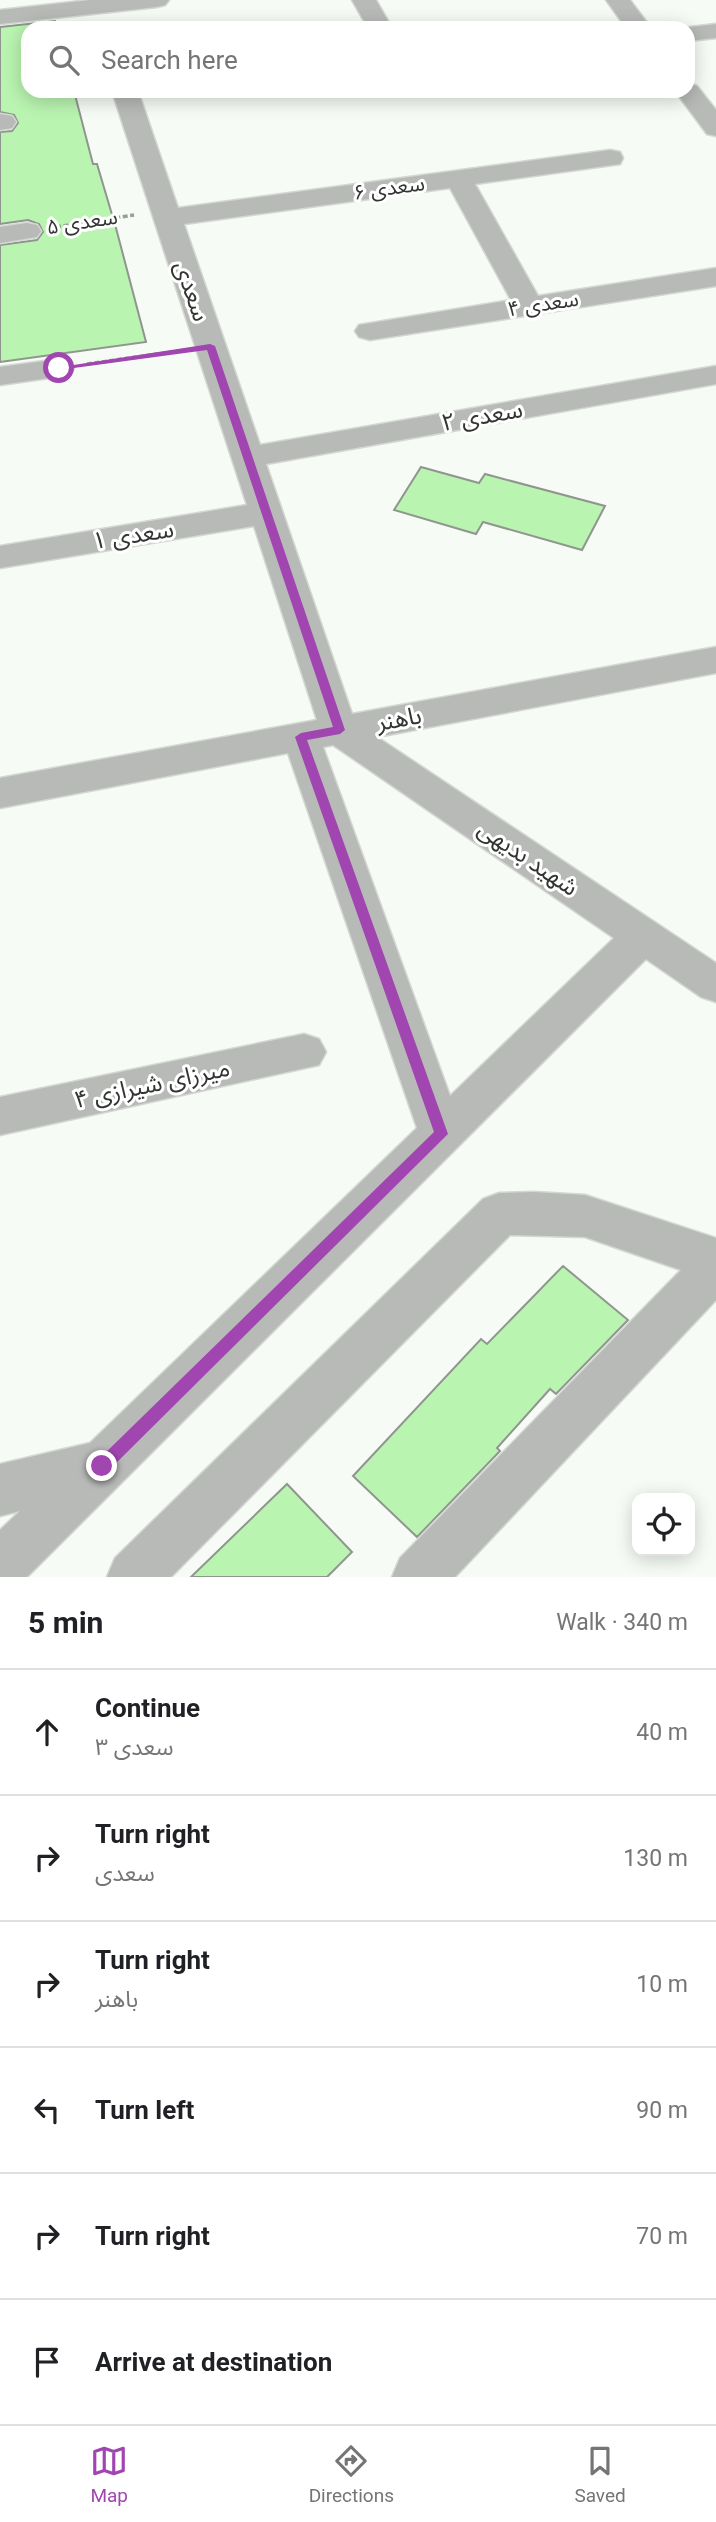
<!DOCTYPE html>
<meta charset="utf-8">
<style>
body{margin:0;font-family:Roboto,"Noto Sans Arabic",sans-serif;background:#f2f2f2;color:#202124}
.controls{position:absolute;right:21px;bottom:21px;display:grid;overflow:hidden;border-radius:14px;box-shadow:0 4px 18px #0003}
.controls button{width:63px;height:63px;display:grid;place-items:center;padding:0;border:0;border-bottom:2px solid #e0e0e0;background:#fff;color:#202124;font:35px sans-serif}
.stop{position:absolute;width:21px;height:21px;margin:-16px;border:5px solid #a146b1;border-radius:50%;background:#fff}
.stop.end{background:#a146b1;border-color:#fff;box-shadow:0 2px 7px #0008}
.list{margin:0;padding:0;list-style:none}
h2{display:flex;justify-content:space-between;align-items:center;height:91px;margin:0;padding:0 28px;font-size:30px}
h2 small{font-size:23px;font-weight:400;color:#757577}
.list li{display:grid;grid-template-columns:46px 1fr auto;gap:21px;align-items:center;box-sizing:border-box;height:126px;padding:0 28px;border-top:2px solid #e0e0e0}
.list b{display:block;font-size:26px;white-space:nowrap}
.list p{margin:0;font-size:23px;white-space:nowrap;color:#757577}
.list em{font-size:23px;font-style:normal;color:#757577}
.icon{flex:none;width:38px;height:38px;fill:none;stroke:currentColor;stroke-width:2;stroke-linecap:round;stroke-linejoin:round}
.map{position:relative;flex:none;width:716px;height:1577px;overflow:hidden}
.search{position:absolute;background:#fff;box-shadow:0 4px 18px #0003;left:21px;right:21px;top:21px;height:77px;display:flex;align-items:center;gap:18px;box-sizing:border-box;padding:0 24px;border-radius:21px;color:#757577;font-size:26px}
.sheet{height:847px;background:#fff}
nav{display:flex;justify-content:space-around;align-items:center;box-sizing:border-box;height:98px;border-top:2px solid #e0e0e0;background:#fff;font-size:19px;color:#757577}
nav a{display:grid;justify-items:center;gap:4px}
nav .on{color:#a146b1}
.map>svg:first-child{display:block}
.building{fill:#b9f4b0;stroke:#90958f;stroke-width:2}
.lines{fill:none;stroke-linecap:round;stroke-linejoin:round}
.minor-casing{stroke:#d3d8d2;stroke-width:3}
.path{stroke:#999e99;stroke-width:3.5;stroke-dasharray:5 2.5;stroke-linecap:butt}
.minor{fill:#b8bab7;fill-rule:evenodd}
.route{fill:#a146b1}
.labels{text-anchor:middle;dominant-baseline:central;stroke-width:6;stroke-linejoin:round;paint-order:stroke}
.far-street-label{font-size:21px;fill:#323532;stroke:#fff}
.street-label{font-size:24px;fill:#323532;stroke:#fff}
</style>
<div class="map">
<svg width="716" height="1577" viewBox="0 0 716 1577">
<rect width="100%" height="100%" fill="#f6fcf5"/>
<g class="building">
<polygon points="55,21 56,28 28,28 28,91 74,91 93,164 97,164 116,228 146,342 0,362 0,245 37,240 43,232 39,224 28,220 0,224 0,132 12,131 18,123 14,115 0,112 0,27"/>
<polygon points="421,467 479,483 485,474 605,506 582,550 483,522 476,534 394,510"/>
<polygon points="563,1266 628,1320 556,1394 550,1389 497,1448 500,1451 417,1537 353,1476 481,1339 487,1344"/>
<polygon points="287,1484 352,1552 327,1577 191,1577"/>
</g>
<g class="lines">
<defs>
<g id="minor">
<polygon points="90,0 169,0 165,5 157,7 0,24 0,10"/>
<polygon points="352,0 376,0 392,28 368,28"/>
<polygon points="606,0 630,0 651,28 626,28"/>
<polygon points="716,24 716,38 688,41 688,28 682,28"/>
<polygon points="688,83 697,86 716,110 716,136 707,134 675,91 688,91"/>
<path d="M112,91h26l40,117 432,-58 10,2 3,6 -3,6 -145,20 63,112 178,-28v18l-346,54 -11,-3 -4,-6 4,-6 152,-25 -61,-112 -266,36 76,221 456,-79v18l-450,80 86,250 364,-67v26l-339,64 339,226v39l-15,-5 -55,-38 -619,618h-27v-47l20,-19 -20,5v-52l90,-21 327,-315 -129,-375 -288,55v-30l317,-58 -63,-194 -254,42v-22l247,-41zM333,745l281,193 -164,158 -127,-349z"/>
<polygon points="0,114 12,116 16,122 12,128 0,130"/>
<polygon points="27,223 37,225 41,231 37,237 0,243 0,227"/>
<polygon points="59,359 70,361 74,368 70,375 0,385 0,367"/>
<polygon points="304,1034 319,1039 326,1052 319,1065 0,1135 0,1097"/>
<polygon points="534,1192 585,1195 716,1238 716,1300 455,1577 392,1577 400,1558 681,1270 585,1237 510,1235 171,1577 107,1577 115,1558 483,1199 499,1193"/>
</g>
</defs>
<use href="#minor" class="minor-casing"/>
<g class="path">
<polyline points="56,227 134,215"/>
<polyline points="87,364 179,351"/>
</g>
<use href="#minor" class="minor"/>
</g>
<polygon class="route" points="210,344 215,346 345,730 340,734 307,740 448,1134 107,1472 102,1474 97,1472 94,1466 97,1461 434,1132 295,737 301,733 333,727 207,350 59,370 54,368"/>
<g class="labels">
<g class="far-street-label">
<text transform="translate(389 188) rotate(-8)">سعدی ۶</text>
<text transform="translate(82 222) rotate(-9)">سعدی ۵</text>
<text transform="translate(543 304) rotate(-9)">سعدی ۴</text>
</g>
<g class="street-label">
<text transform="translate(192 291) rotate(71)">سعدی</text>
<text transform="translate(482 416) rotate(-10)">سعدی ۲</text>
<text transform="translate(133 535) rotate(-9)">سعدی ۱</text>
<text transform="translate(399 719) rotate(-10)">باهنر</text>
<text transform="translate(528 858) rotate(34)">شهید بدیهی</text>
<text transform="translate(152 1084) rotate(-12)">میرزای شیرازی ۴</text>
</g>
</g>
</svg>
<div class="controls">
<button><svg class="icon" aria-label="locate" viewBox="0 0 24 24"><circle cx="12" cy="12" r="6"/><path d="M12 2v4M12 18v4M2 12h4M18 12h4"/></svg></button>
</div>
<div class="stop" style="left:59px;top:368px"></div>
<div class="stop end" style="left:102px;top:1466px"></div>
<div class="search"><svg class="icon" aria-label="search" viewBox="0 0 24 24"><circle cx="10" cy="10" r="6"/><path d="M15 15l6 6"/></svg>Search here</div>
</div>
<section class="sheet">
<h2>5 min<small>Walk · 340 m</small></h2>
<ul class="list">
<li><svg class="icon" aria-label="ahead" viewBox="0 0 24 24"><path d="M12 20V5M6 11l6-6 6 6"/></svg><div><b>Continue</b><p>سعدی ۳</p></div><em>40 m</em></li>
<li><svg class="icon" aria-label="right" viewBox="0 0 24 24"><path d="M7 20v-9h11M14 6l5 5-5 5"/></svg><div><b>Turn right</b><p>سعدی</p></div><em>130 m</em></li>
<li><svg class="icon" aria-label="right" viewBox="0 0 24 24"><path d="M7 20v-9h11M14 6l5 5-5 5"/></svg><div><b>Turn right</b><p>باهنر</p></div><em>10 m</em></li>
<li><svg class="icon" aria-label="left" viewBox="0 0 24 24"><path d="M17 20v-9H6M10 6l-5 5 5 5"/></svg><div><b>Turn left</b></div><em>90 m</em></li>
<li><svg class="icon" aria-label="right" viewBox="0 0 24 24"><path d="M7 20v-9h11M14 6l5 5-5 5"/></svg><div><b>Turn right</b></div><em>70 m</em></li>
<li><svg class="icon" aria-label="arrive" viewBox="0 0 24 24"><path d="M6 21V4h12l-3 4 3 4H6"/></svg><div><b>Arrive at destination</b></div></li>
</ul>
</section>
<nav>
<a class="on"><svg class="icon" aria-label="map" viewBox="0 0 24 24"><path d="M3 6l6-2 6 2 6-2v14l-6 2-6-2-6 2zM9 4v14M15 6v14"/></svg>Map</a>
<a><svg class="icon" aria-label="directions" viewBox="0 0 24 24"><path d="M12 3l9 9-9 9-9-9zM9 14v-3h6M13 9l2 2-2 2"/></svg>Directions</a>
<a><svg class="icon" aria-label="saved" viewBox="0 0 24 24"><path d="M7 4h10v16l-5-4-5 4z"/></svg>Saved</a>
</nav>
